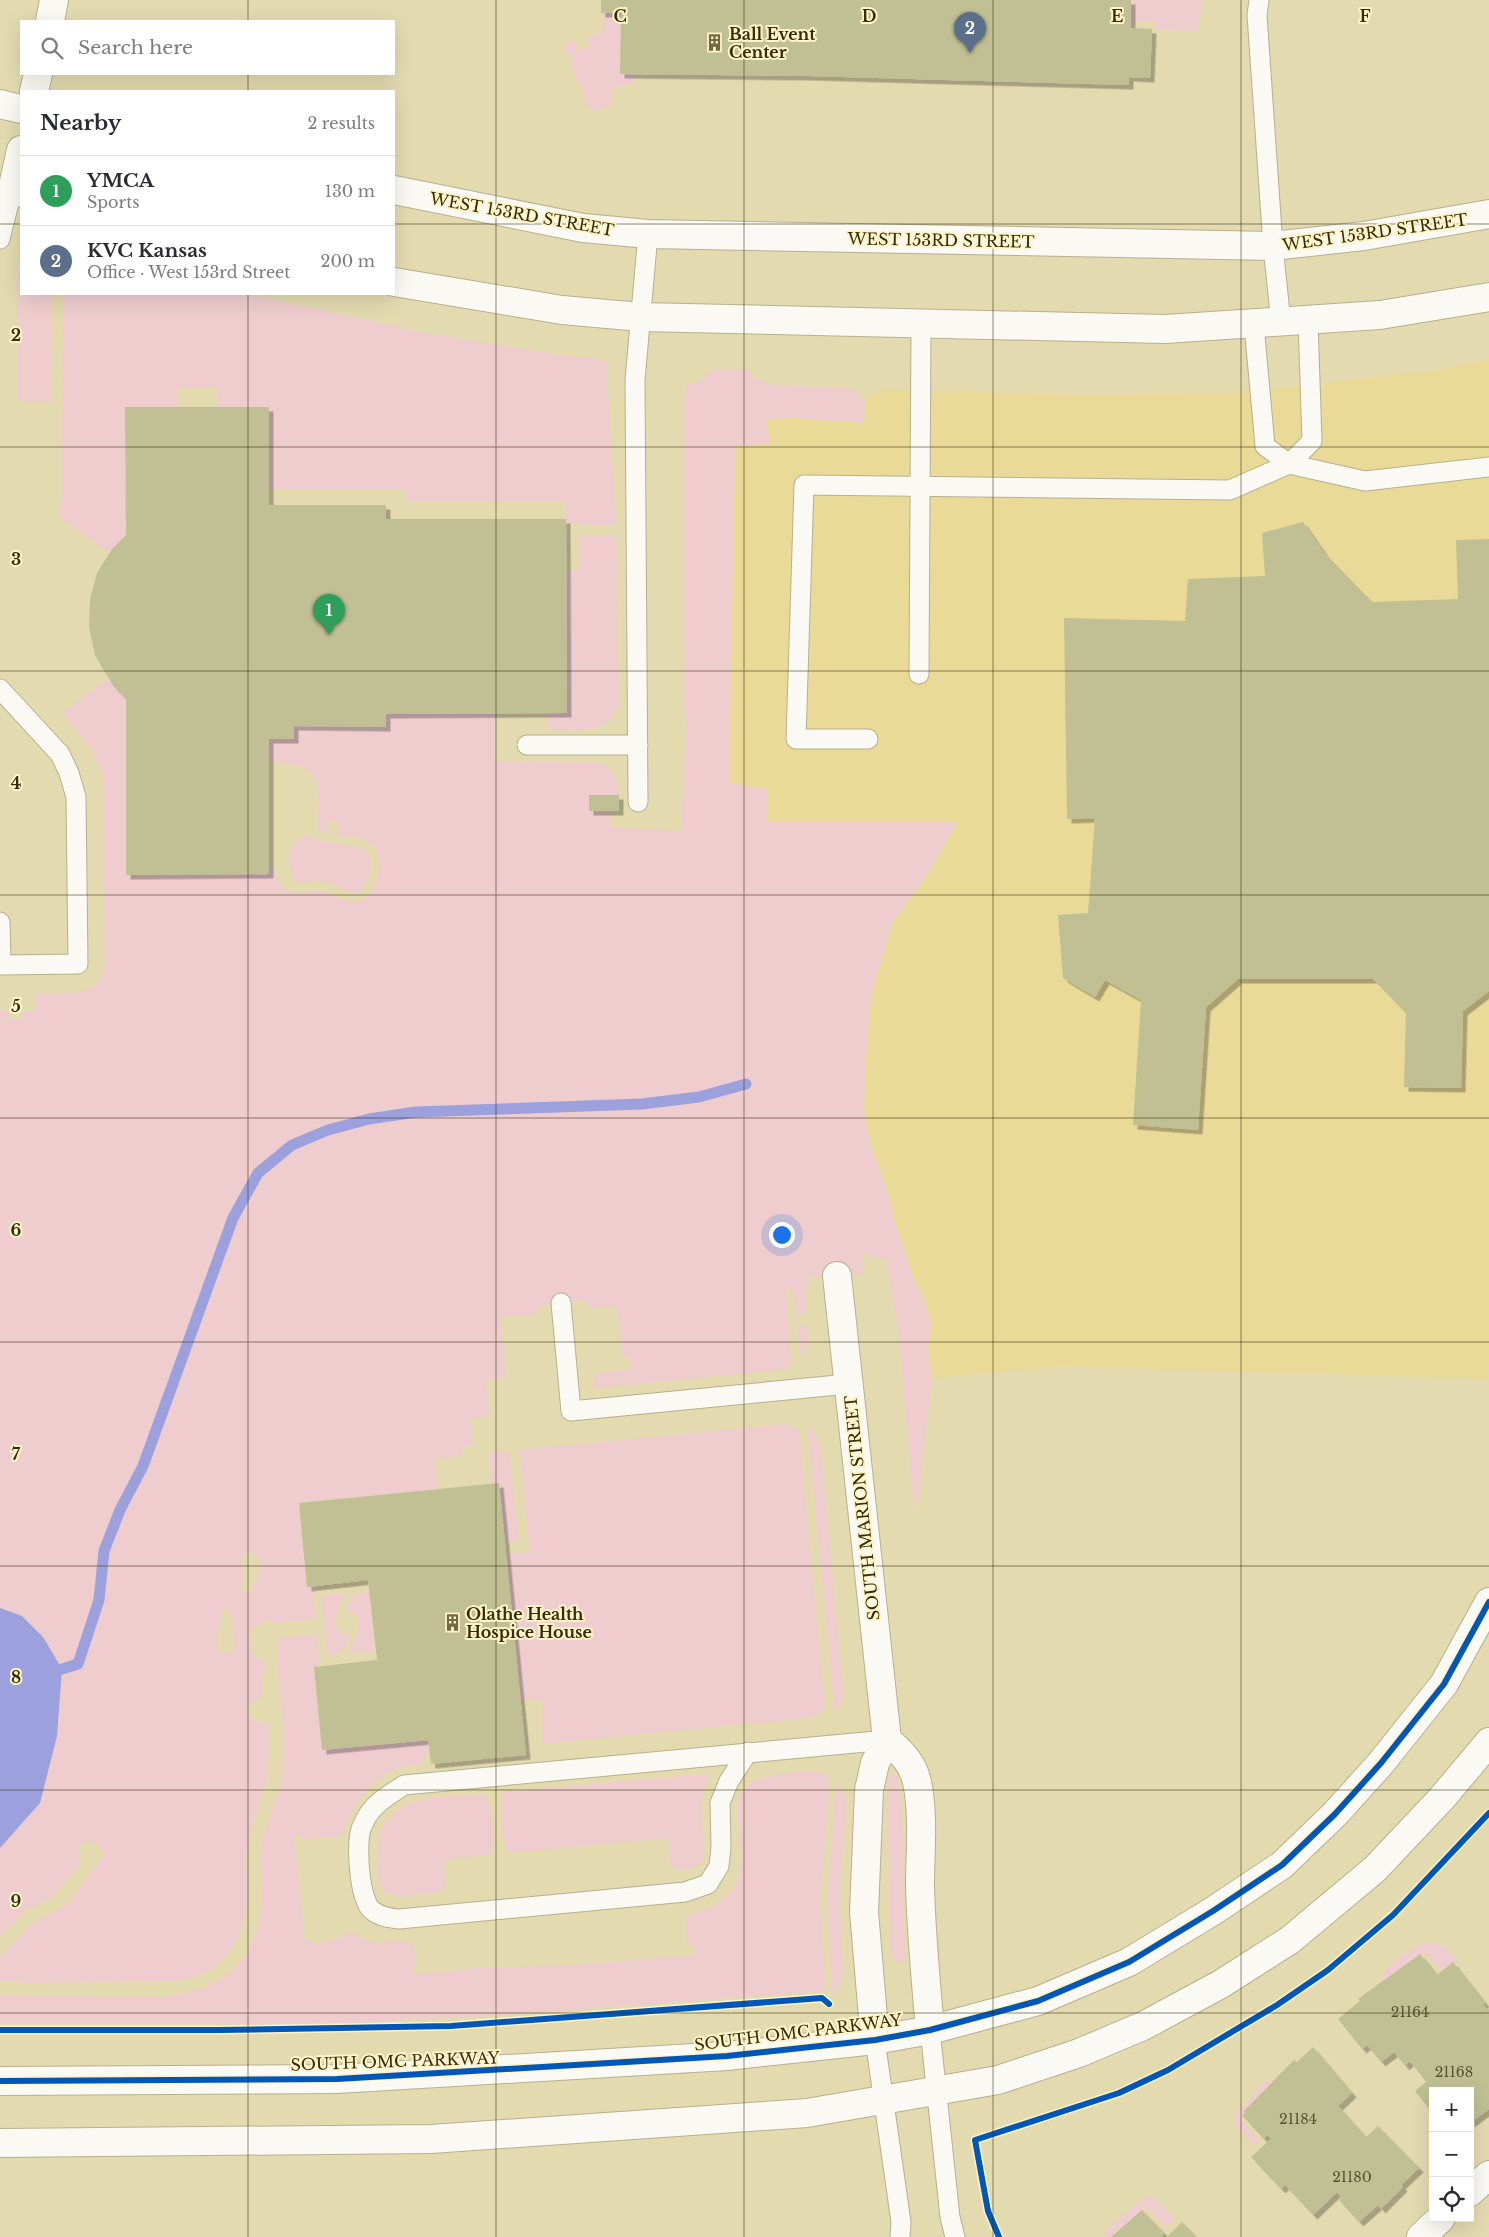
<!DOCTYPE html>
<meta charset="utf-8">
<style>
body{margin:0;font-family:"Libre Baskerville",serif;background:#f7f7f7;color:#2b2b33}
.controls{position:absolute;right:15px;bottom:15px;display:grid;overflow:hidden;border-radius:0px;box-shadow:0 5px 20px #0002}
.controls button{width:45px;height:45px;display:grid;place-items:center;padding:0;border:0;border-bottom:1px solid #e1e1e2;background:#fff;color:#2b2b33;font:25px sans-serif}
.you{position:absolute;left:781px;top:1234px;width:18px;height:18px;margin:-12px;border:4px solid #fff;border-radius:50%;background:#1a73e8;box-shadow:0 0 0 8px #1a73e833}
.badge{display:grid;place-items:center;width:32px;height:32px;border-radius:50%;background:#7c3aed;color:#fff;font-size:16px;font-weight:700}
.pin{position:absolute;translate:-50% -41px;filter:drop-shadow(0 1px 2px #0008)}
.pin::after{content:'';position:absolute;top:26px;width:18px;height:15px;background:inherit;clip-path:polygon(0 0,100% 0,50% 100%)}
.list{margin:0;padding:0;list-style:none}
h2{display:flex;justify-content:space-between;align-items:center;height:65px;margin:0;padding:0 20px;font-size:21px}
h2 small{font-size:16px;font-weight:400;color:#7c7c81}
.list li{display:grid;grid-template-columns:32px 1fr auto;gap:15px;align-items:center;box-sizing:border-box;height:70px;padding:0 20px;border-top:1px solid #e1e1e2}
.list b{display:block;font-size:19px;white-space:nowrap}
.list p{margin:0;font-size:16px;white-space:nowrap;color:#7c7c81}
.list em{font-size:16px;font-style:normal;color:#7c7c81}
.icon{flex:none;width:28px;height:28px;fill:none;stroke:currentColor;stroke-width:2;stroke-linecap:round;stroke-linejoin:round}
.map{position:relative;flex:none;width:1489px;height:2237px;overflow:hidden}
.search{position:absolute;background:#fff;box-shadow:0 5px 20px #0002;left:20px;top:20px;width:375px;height:55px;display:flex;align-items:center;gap:12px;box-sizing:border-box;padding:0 18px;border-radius:0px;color:#7c7c81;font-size:19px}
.panel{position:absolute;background:#fff;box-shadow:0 5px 20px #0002;left:20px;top:90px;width:375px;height:205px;border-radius:0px}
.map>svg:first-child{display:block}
.built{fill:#e9da98}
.green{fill:#efcdcf;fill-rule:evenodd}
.water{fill:#9ca1de}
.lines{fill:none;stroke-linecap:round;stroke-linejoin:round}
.stream{stroke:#9ca1de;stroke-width:11}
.building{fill:#c0c094;filter:url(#shadow)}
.lane-casing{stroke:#b7b08e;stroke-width:21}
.street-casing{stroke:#b7b08e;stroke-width:30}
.lane{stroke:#fbf9f3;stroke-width:19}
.street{stroke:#fbf9f3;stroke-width:28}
.cycleway-casing{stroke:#fff4c7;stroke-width:9}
.cycleway{stroke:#0057b8;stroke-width:6}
.grid{fill:none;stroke:#342c0c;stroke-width:1;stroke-opacity:0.55}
.labels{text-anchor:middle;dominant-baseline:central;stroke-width:4;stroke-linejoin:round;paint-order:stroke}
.number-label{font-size:14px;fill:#57512e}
.poi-label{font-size:16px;font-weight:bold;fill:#342c0c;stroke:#fff4c7;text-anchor:start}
.street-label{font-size:16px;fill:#342c0c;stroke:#fff4c7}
.grid-label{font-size:16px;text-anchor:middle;font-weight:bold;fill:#342c0c;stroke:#fff4c7;stroke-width:4;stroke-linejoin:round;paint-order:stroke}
</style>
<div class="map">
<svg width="1489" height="2237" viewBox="0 0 1489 2237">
<defs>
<filter id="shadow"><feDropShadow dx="4.5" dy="4.5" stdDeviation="0" flood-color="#0004"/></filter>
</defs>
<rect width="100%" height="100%" fill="#e3dab0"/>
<polygon class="built" points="1489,360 1489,1364 1486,1379 1062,1366 932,1378 928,1350 931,1324 925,1302 914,1279 894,1219 888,1194 870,1143 864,1112 865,1072 871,996 892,924 931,869 957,823 767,821 729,783 735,446 766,419 795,418 863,423 865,402 871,394 887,390 1086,395 1232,393 1426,372"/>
<g class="green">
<polygon points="1131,0 1203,0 1197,31 1156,30 1155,22 1136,22 1135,30 1131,30"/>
<polygon points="604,13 621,13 620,74 638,74 633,83 613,88 610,104 596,112 587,107 583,91 572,69 571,55 564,50 571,39 577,44 577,49 590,48 587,35 602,34"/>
<polygon points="21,245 21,294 52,294 51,402 23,402 18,398 17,280"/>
<polygon points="63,294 250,294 430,334 567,356 593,358 609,362 607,373 616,526 580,526 580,523 566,524 566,502 405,502 405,489 269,489 269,407 218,407 217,387 177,387 177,407 125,407 126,535 109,553 58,516 62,498"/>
<path d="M714,369h33l7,9 15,6 83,5 13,13 -1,21 -69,-5 -29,1 4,25 -35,2 -6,337 39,6 -1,32 190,1 -26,47 -39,55 -21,72 -6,76 -1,40 6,31 18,51 6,25 20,60 11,23 6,22 -3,26 4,28 -15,132 -5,-19 -13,-156 -13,-76 -16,-3 -8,-6 2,24 -56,4 1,7 -4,1v27l-8,1 1,11h7c6,13 2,21 -4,33l-8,-69h-7l5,77 -12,4 -181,18 -5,-3 2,-11 36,-5 -1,-12h-8l-5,-51 -24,3 -9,-8 -44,4 -2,7 -6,3 -32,2 6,61 -20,2 3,36 -19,2 3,28 -11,1 1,9 -29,3 4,30 -139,14 8,84h5l4,32 -42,5 -1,-3 -5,-2 -18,11 2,22 7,7 5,1 2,12 -5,2 1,22 -14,11v6l7,9 14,1 -1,51 -16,53 -6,30 2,35 -3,27 -9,23 -13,17 -9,9 -27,12 -27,2 -136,1 -22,-2 -2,-1v-23l33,-34 36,-20 36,-49 -2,-4 -10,-9c-20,-3 -11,15 -14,26l-27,30 -27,14 -25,26v-89l40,-45 -18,-187 -22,-8v-598l10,2v8h12v-8l14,-2v-17c24,-1 66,7 69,-27l-2,-191 -12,-27 -29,-35 46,-34 18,20 1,176 142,-1v-10c10,5 6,18 16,25 11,8 24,1 37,2 10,1 18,10 28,11 27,3 33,-32 27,-52l-15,-12 -25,-2v-15h-10v12l-9,-2c0,-31 8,-67 -34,-67l-1,-3h-14v-35l117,1v-13l109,-1v48l106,2c14,8 17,17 18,32h-30v16h21l1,17 70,3 5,-109 -3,-21 2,-45 -2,-34 1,-224 2,-13 10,-2zM249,1552l9,5 2,14 -8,20 -5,2 -7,-2 3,-11 -2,-24zM225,1608l5,2 5,35 -3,7 -10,2c-10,-7 -1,-32 0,-44z"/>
<path d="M580,535h36l3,166c-8,36 -42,29 -71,29v-17h19l-1,-144h14z"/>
<path d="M307,835c18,11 49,8 60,16 7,14 2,30 -7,41 -12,4 -19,-6 -30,-9 -10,-3 -19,-2 -29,0l-6,-3c-10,-17 -8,-38 12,-45z"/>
<polygon points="786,1424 799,1431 825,1709 811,1718 542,1744 543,1702 536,1700 521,1700 506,1554 530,1552 520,1450"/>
<polygon points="807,1424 817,1437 821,1453 843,1687 843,1698 835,1713"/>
<polygon points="509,1451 519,1542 505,1543 499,1483 492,1483 489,1453"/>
<path d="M369,1591l6,60 -28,3c8,-12 15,-25 9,-39l-9,-4 2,-10 8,-8z"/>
<polygon points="346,1593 338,1608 335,1625 339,1632 349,1635 346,1646 336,1655 327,1656 321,1596"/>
<path d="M317,1634l3,32 -6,1 8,83 106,-10 1,11 -10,14c-42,0 -65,37 -78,71l-38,4 -2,-5 -5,1 -2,3 11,101 15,4 17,-6h8l2,-6c11,0 17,10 29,11 12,1 29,-6 38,3l2,21 -5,4 3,4 58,-7 87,-2 132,-10 5,-4 -3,-6 -6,-3 -2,-25c6,-6 14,-5 21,-8 11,-5 23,-14 29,-24 23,-45 -32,-104 48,-112 14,-2 32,-6 45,2l1,20 -9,102 5,93 -319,24 -155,8h-351v-27l165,1c55,-7 93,-34 97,-93 1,-18 -3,-36 -1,-54 3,-27 20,-52 22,-80 4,-43 -6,-84 -6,-126l4,-6z"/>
<path d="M708,1774l1,2 -8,24 3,56c-3,13 -22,18 -33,10l-3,-28 -159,15c-9,-17 -10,-42 -5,-61z"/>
<path d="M891,1775h4l2,3c9,47 6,95 6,143 0,12 5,26 2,38l-6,4 -8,-6 -4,-178z"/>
<polygon points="838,1785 845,1797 846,1813 839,1889 843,1971 836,1996 832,1991 827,1907 835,1794"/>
<path d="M485,1794c8,18 10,42 6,61l-47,5 2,26c-5,8 -15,7 -24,8 -11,2 -24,6 -34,-1 -8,-5 -10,-13 -10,-23 -3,-27 1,-51 28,-64 23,-12 54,-9 79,-12z"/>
<path d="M1426,1942l21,5 11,14 -17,10 -15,-18 -6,1 -37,28c-6,-15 31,-34 43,-40z"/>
<path d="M1270,2080l4,3 -30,28 1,2 -6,5 20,23 -4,4c-9,-8 -28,-22 -17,-35 5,-5 12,-8 15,-14 5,-8 7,-14 17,-16z"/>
<polygon points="1149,2197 1156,2200 1175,2219 1166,2227 1146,2207 1111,2237 1105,2237 1107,2229 1144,2198"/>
</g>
<polygon class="water" points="0,1608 22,1616 43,1637 62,1669 57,1736 40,1803 0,1848"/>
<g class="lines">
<polyline class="stream" points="62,1669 78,1664 99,1600 104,1551 120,1510 143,1466 233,1218 258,1173 292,1145 328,1130 369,1119 416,1112 642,1104 699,1097 746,1084"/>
</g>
<g class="building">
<polygon points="601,0 1131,0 1131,28 1152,29 1150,78 1129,77 1129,85 809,76 620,74 621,13 601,13"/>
<polygon points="125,407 269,407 269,505 386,505 386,519 566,519 567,713 386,714 386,727 294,726 294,739 269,739 269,874 126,875 126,699 114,687 100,664 95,655 89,628 90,599 97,573 112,549 126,535"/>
<polygon points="1303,522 1325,554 1372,602 1458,599 1456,540 1489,539 1489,991 1463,1011 1461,1088 1404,1087 1406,1013 1373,979 1238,979 1206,1007 1198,1130 1133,1125 1141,1000 1105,980 1095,997 1063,978 1058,915 1088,913 1095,818 1067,819 1064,618 1185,621 1188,579 1265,576 1262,533"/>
<rect x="589" y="795" width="30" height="16"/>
<polygon points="499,1483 526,1755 431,1764 428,1740 322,1750 314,1667 377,1660 368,1580 307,1587 299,1503"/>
<polygon points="1420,1954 1437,1975 1453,1962 1485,2003 1483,2004 1489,2012 1489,2109 1470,2123 1470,2091 1433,2091 1433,2114 1415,2091 1426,2082 1410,2061 1405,2066 1394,2052 1381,2062 1367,2045 1362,2049 1338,2019 1360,2001 1358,1999"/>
<polygon points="1313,2047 1352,2093 1338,2106 1366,2137 1378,2126 1419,2168 1401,2185 1403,2187 1381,2209 1378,2205 1359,2222 1339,2200 1342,2198 1337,2192 1313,2215 1285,2185 1281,2189 1251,2157 1271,2139 1267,2135 1264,2139 1242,2115 1245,2113 1244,2111 1294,2060 1297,2062"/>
<polygon points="1142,2210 1164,2233 1161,2237 1111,2237"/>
<polygon points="1182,2222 1197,2237 1167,2237"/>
</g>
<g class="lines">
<defs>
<g id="lane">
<polyline points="1259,0 1257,15 1273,246 1281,323"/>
<polyline points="0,239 11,195"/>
<polyline points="1254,325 1265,446 1289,464 1365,481 1489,467"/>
<polyline points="919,674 921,324"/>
<polyline points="0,689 60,754 69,773 76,797 78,964 1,965 0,922"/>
<polyline points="868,739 796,739 804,485 1230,490 1289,464 1312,441 1308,321"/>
<polyline points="527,745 638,745"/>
<polyline points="638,802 635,380 648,234"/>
<polyline points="561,1303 571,1411 848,1384"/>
<path d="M748,1752l-19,29 -9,22 1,44 -2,19 -11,18 -23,8 -286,27c-9,-1 -18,-2 -26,-8 -14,-9 -17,-66 -12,-82 2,-5 6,-13 9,-17 9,-12 22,-19 34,-27l483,-45"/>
<polyline points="930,2030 950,2217 955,2237"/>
<polyline points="875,2040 901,2222 900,2237"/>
</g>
<g id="street">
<polyline points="50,21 54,0"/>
<polyline points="34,91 38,74"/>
<polyline points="0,104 21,109"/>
<polyline points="394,190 583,228 648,234 1273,246 1364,236 1489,214"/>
<polyline points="11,195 21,150"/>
<polyline points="394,282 562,310 641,317 1165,329 1380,315 1489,297"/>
<polyline points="837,1276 887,1740 875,1763 869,1790 864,1912 875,2040"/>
<path d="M887,1740c14,12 26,23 30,42 7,34 3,69 3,103 1,48 6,97 10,145"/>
<polyline points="0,2081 337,2079 727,2056 875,2040 930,2030 1038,2001 1129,1962 1213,1911 1282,1865 1335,1814 1381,1763 1444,1684 1489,1602"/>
<polyline points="0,2143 431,2139 807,2113 998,2080 1079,2053 1143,2026 1221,1984 1290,1940 1375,1869 1442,1798 1489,1742"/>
<polyline points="1470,2192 1489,2175"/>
<polyline points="1421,2237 1441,2218"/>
</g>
</defs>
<use href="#lane" class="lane-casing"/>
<use href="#street" class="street-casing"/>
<use href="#lane" class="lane"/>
<use href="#street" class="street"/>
<defs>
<g id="cycleway">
<polyline points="0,2030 220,2030 451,2026 822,1998 829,2004"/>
<polyline points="0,2081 337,2079 727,2056 875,2040 930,2030 1038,2001 1129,1962 1213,1911 1282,1865 1335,1814 1381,1763 1444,1684 1489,1602"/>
<polyline points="999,2237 988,2211 975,2140 1119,2093 1168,2070 1277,2005 1328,1970 1393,1915 1489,1813"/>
</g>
</defs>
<use href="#cycleway" class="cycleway-casing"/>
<use href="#cycleway" class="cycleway"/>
</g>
<path class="grid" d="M248,0v21M496,0v2237M744,0v2237M993,0v2237M1241,0v2237M248,74v17M0,224h21M394,224h1095M248,294v1943M0,447h1489M0,671h1489M0,895h1489M0,1118h1489M0,1342h1489M0,1566h1489M0,1790h1489M0,2013h1489"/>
<defs>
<symbol id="building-bare" viewBox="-9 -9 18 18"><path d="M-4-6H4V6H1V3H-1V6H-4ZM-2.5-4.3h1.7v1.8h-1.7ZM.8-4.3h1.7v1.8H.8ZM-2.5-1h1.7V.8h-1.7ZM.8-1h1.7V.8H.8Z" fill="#716945" stroke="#fff4c7" stroke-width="2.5" paint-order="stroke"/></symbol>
</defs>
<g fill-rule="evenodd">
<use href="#building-bare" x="702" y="30" width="25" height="25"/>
<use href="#building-bare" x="440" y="1610" width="25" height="25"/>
</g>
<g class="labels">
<g class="number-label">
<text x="1410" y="2012">21164</text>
<text x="1454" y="2072">21168</text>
<text x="1298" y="2119">21184</text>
<text x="1352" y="2177">21180</text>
</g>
<g class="poi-label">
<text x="729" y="34">Ball Event<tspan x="729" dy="18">Center</tspan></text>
<text x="466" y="1614">Olathe Health<tspan x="466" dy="18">Hospice House</tspan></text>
</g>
<g class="street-label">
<text transform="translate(522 214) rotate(10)">WEST 153RD STREET</text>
<text transform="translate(1375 232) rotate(-8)">WEST 153RD STREET</text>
<text transform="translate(941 240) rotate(1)">WEST 153RD STREET</text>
<text transform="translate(862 1508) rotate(-96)">SOUTH MARION STREET</text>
<text transform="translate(798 2032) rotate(-7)">SOUTH OMC PARKWAY</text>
<text transform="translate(395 2061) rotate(-2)">SOUTH OMC PARKWAY</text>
</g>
</g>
<g class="grid-label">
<text x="620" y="22">C</text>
<text x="869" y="22">D</text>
<text x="1117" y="22">E</text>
<text x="1365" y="22">F</text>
<text x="16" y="341">2</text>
<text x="16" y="565">3</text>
<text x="16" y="789">4</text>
<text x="16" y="1012">5</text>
<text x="16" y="1236">6</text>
<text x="16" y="1460">7</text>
<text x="16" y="1683">8</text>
<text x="16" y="1907">9</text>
</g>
</svg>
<div class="controls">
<button>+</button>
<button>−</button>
<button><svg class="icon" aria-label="locate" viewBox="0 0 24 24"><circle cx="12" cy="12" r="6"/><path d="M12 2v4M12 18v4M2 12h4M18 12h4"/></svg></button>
</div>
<div class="you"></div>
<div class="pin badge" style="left:329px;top:635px;background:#2e9e5b">1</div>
<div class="pin badge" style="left:970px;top:53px;background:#5c6f8a">2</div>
<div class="search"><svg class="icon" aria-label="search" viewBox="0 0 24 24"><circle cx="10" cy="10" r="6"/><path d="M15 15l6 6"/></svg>Search here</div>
<section class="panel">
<h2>Nearby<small>2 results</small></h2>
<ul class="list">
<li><span class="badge" style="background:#2e9e5b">1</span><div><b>YMCA</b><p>Sports</p></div><em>130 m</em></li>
<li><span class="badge" style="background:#5c6f8a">2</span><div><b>KVC Kansas</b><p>Office · West 153rd Street</p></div><em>200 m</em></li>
</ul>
</section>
</div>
